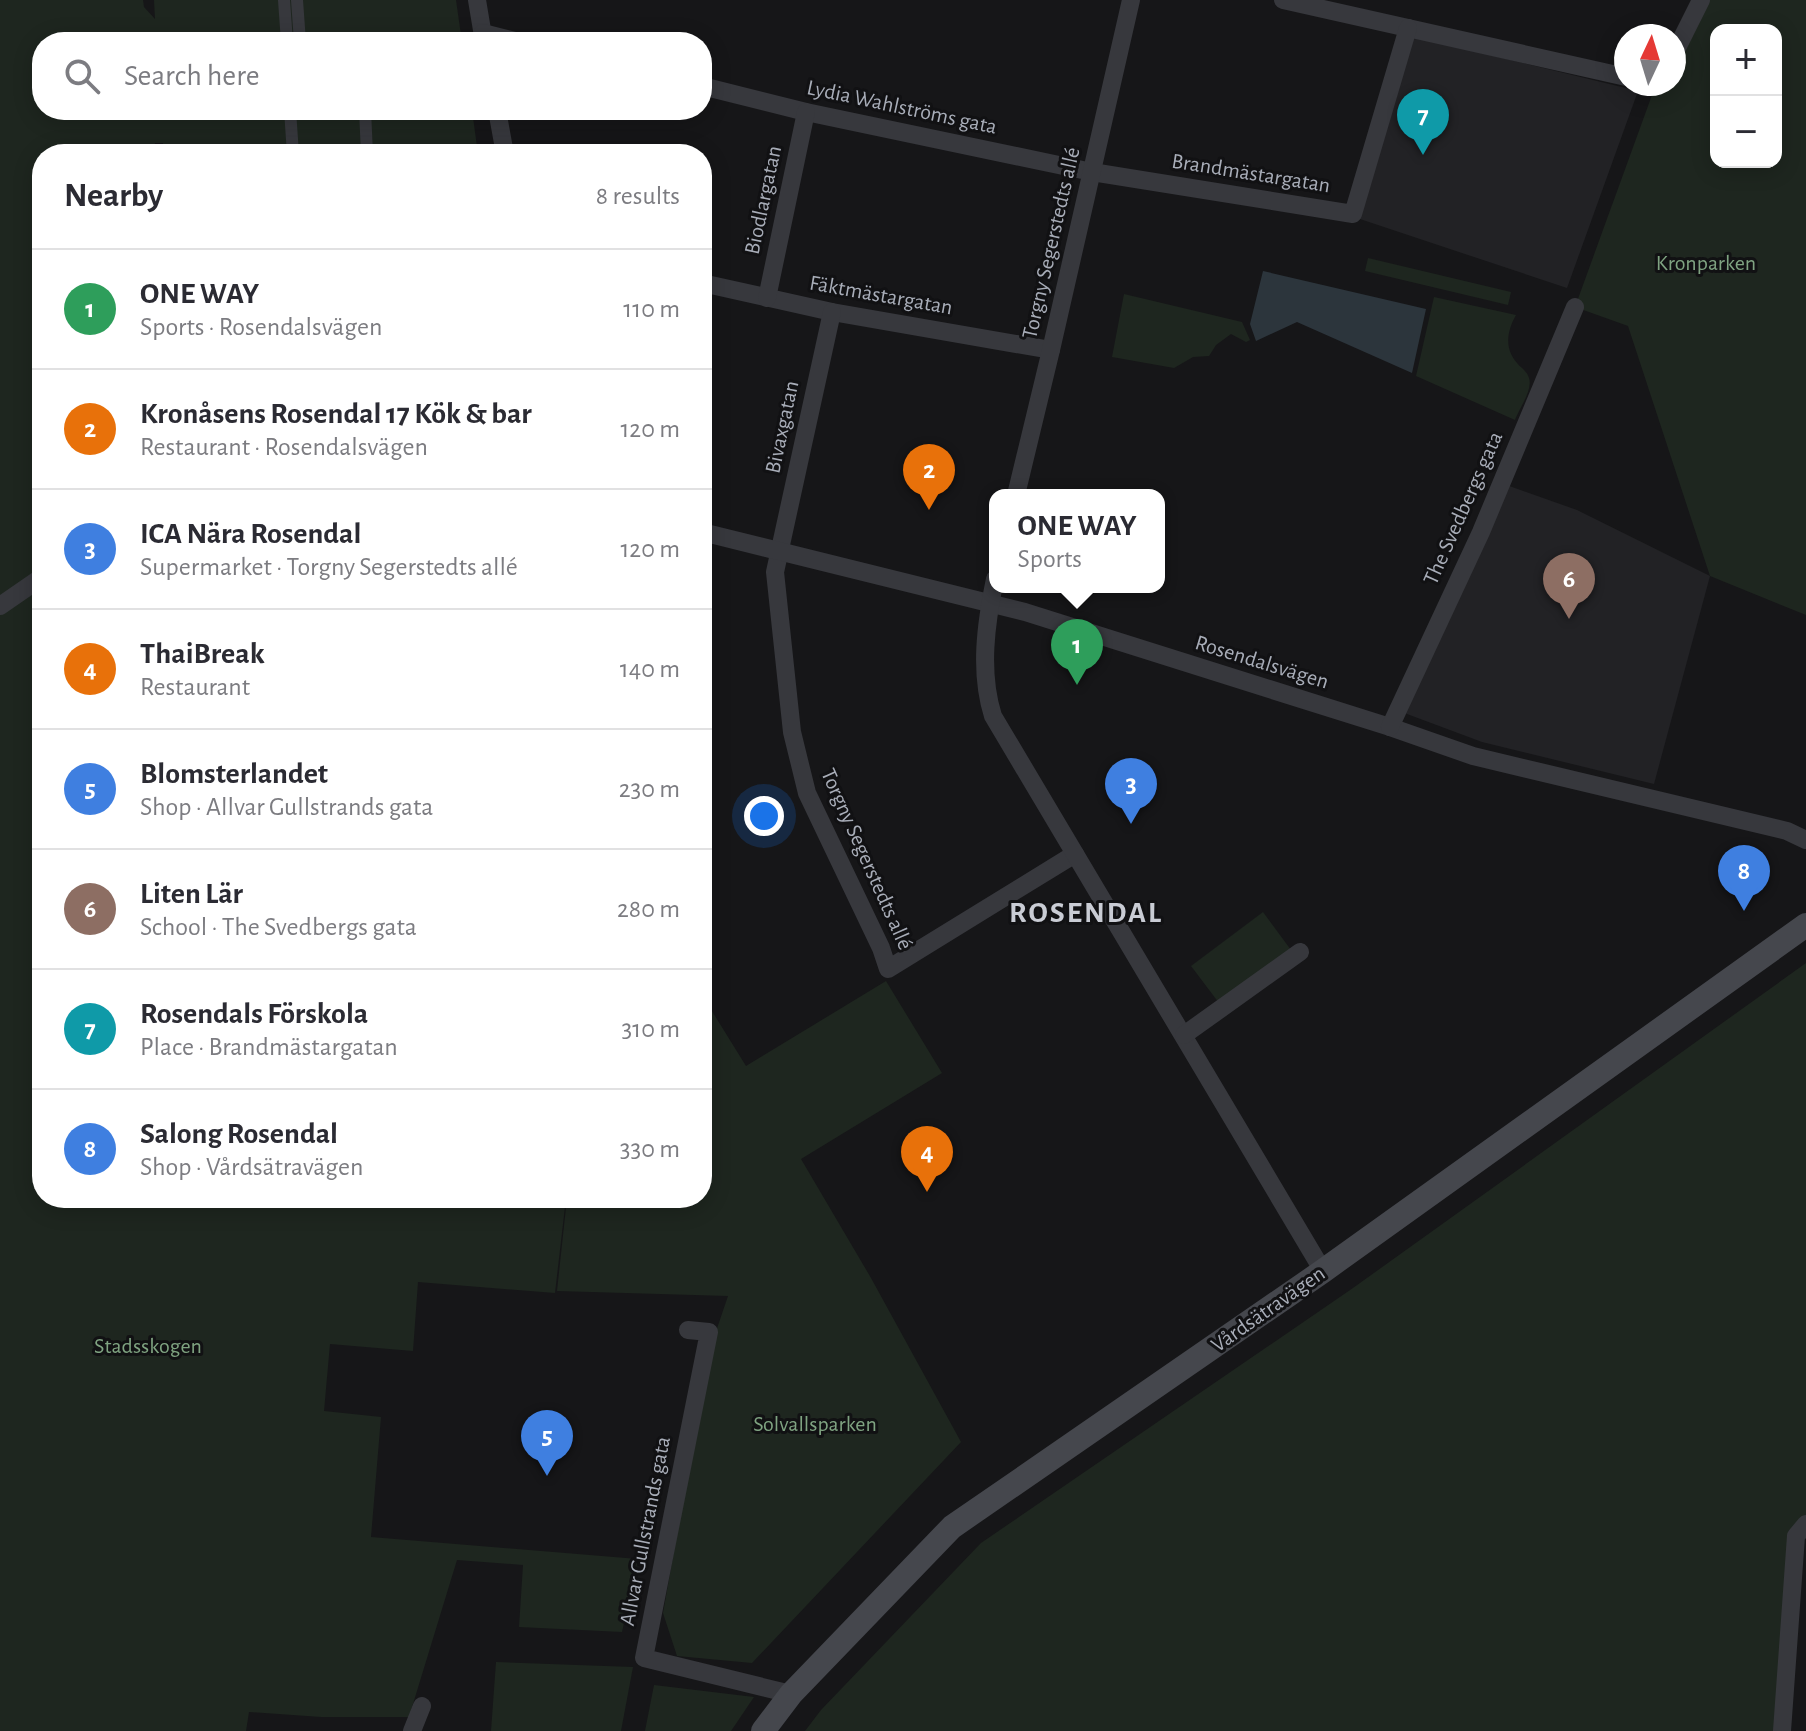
<!DOCTYPE html>
<meta charset="utf-8">
<style>
body{margin:0;font-family:"Alegreya Sans",sans-serif;background:#f7f7f7;color:#2b2b33}
.controls{position:absolute;right:24px;top:24px;display:grid;overflow:hidden;border-radius:16px;box-shadow:0 4px 20px #0003}
.controls button{width:72px;height:72px;display:grid;place-items:center;padding:0;border:0;border-bottom:2px solid #e1e1e2;background:#fff;color:#2b2b33;font:40px sans-serif}
.compass{position:absolute;left:1614px;top:24px;width:72px;height:72px;border-radius:50%;background:#fff;box-shadow:0 4px 20px #0003;rotate:4deg}
.you{position:absolute;left:764px;top:816px;width:28px;height:28px;margin:-20px;border:6px solid #fff;border-radius:50%;background:#1a73e8;box-shadow:0 0 0 12px #1a73e833}
.badge{display:grid;place-items:center;width:52px;height:52px;border-radius:50%;background:#ea580c;color:#fff;font-size:26px;font-weight:700}
.pin{position:absolute;translate:-50% -66px;filter:drop-shadow(0 2px 4px #0008)}
.pin::after{content:'';position:absolute;top:42px;width:28px;height:24px;background:inherit;clip-path:polygon(0 0,100% 0,50% 100%)}
.popup{position:absolute;left:989px;top:489px;width:176px;height:104px;box-sizing:border-box;display:grid;place-content:center;border-radius:16px;background:#fff;filter:drop-shadow(0 2px 6px #0005);font-size:26px;white-space:nowrap;color:#7c7c81}
.popup b{font-size:30px;color:#2b2b33}
.popup::after{content:'';position:absolute;left:50%;top:100%;margin-left:-16px;border:16px solid transparent;border-top-color:#fff}
.list{margin:0;padding:0;list-style:none}
h2{display:flex;justify-content:space-between;align-items:center;height:104px;margin:0;padding:0 32px;font-size:34px}
h2 small{font-size:26px;font-weight:400;color:#7c7c81}
.list li{display:grid;grid-template-columns:52px 1fr auto;gap:24px;align-items:center;box-sizing:border-box;height:120px;padding:0 32px;border-top:2px solid #e1e1e2}
.list b{display:block;font-size:30px;white-space:nowrap}
.list p{margin:0;font-size:26px;white-space:nowrap;color:#7c7c81}
.list em{font-size:26px;font-style:normal;color:#7c7c81}
.icon{flex:none;width:44px;height:44px;fill:none;stroke:currentColor;stroke-width:2;stroke-linecap:round;stroke-linejoin:round}
.map{position:relative;flex:none;width:1806px;height:1731px;overflow:hidden}
.search{position:absolute;background:#fff;box-shadow:0 4px 20px #0003;left:32px;top:32px;width:680px;height:88px;display:flex;align-items:center;gap:20px;box-sizing:border-box;padding:0 28px;border-radius:32px;color:#7c7c81;font-size:30px}
.panel{position:absolute;background:#fff;box-shadow:0 4px 20px #0003;left:32px;top:144px;width:680px;height:1064px;border-radius:32px}
.map>svg:first-child{display:block}
.built{fill:#222225}
.green{fill:#1e261f;fill-rule:evenodd}
.water{fill:#2c353c}
.lines{fill:none;stroke-linecap:round;stroke-linejoin:round}
.pedestrian{stroke:#37383d;stroke-width:12}
.minor{stroke:#37383d;stroke-width:18}
.secondary{stroke:#45474d;stroke-width:24}
.labels{text-anchor:middle;dominant-baseline:central;stroke-width:6;stroke-linejoin:round;paint-order:stroke}
.street-label{font-size:22px;fill:#a8adb8;stroke:#111113}
.park-label{font-size:22px;fill:#7fa381;stroke:#111113}
.district-label{font-size:30px;font-weight:bold;letter-spacing:2px;fill:#c9ccd4;stroke:#111113}
</style>
<div class="map">
<svg width="1806" height="1731" viewBox="0 0 1806 1731">
<rect width="100%" height="100%" fill="#161618"/>
<g class="built">
<polygon points="1412,36 1638,91 1567,288 1357,218"/>
<polygon points="1501,483 1577,510 1710,576 1654,784 1482,742 1399,711"/>
</g>
<g class="green">
<polygon points="0,0 143,0 144,7 155,19 154,0 456,0 462,42 42,42 42,110 472,110 478,154 164,154 163,143 155,143 153,154 42,154 42,1198 566,1198 555,1293 418,1282 413,1351 330,1344 324,1411 381,1417 371,1537 638,1559 622,1632 519,1627 523,1565 457,1560 409,1717 321,1717 249,1712 246,1731 0,1731"/>
<path d="M1701,0h105v615l-96,-39 -82,-250 -53,-19 81,-223h18v-30zM1716,30h60v132h-60z"/>
<polygon points="1368,258 1511,292 1508,305 1365,271"/>
<polygon points="1124,294 1242,322 1250,340 1246,342 1231,334 1216,345 1209,356 1193,357 1174,368 1112,357"/>
<path d="M1434,297l82,18c-9,16 -12,33 1,48 4,5 10,8 12,15 4,12 -10,31 -14,42l-99,-44z"/>
<polygon points="1263,912 1291,950 1219,1003 1191,966"/>
<polygon points="1806,963 1806,1524 1782,1731 805,1731 821,1710 981,1543 1353,1288"/>
<polygon points="886,981 942,1073 801,1159 871,1278 961,1442 752,1663 677,1656 663,1613 710,1349 728,1296 557,1291 567,1198 702,1198 702,995 746,1066"/>
<polygon points="496,1662 633,1667 621,1731 491,1731"/>
<polygon points="654,1685 754,1697 731,1731 645,1731"/>
</g>
<polygon class="water" points="1263,271 1426,309 1412,373 1297,322 1256,341 1250,324"/>
<g class="lines">
<g class="pedestrian">
<polyline points="284,0 287,42"/>
<polyline points="297,0 300,42"/>
<polyline points="290,110 293,154"/>
<polyline points="365,110 367,154"/>
</g>
<g class="minor">
<polyline points="477,0 484,42"/>
<polyline points="1283,0 1626,77"/>
<polyline points="483,33 519,42"/>
<polyline points="1674,54 1701,0"/>
<polyline points="702,86 806,112 1092,172 1353,214 1408,28"/>
<polyline points="497,110 505,154"/>
<polyline points="702,283 832,312 1051,350"/>
<polyline points="767,298 806,112"/>
<polyline points="832,312 775,572 792,732 807,793 881,948 888,969 1075,854"/>
<polyline points="1016,495 1051,350 1131,0"/>
<polyline points="702,532 1025,612 1390,727 1473,756 1787,831 1806,840"/>
<path d="M995,579c-9,44 -16,93 -2,137l330,555"/>
<polyline points="0,606 42,577"/>
<polyline points="1390,727 1481,532 1575,307"/>
<polyline points="1184,1035 1300,952"/>
<polyline points="688,1330 709,1332 644,1658 791,1694"/>
<polyline points="412,1731 422,1706"/>
<polyline points="1782,1731 1796,1536 1806,1524"/>
</g>
<polyline class="secondary" points="763,1731 791,1694 952,1527 1323,1271 1806,925"/>
</g>
<g class="labels">
<g class="street-label">
<text transform="translate(902 107) rotate(12)">Lydia Wahlströms gata</text>
<text transform="translate(1251 173) rotate(9)">Brandmästargatan</text>
<text transform="translate(763 200) rotate(-78)">Biodlargatan</text>
<text transform="translate(1051 243) rotate(-77)">Torgny Segerstedts allé</text>
<text transform="translate(881 295) rotate(10)">Fäktmästargatan</text>
<text transform="translate(782 427) rotate(-78)">Bivaxgatan</text>
<text transform="translate(1463 508) rotate(-66)">The Svedbergs gata</text>
<text transform="translate(1262 662) rotate(17)">Rosendalsvägen</text>
<text transform="translate(867 859) rotate(66)">Torgny Segerstedts allé</text>
<text transform="translate(1268 1309) rotate(-35)">Vårdsätravägen</text>
<text transform="translate(645 1531) rotate(-79)">Allvar Gullstrands gata</text>
</g>
<g class="park-label">
<text x="1706" y="263">Kronparken</text>
<text x="148" y="1346">Stadsskogen</text>
<text x="815" y="1424">Solvallsparken</text>
</g>
<g class="district-label">
<text x="1086" y="913">ROSENDAL</text>
</g>
</g>
</svg>
<div class="controls">
<button>+</button>
<button>−</button>
</div>
<svg class="compass" viewBox="-18 -18 36 36"><path d="M0-13l5 13h-10z" fill="#e53935"/><path d="M0 13l5-13h-10z" fill="#7c7c81"/></svg>
<div class="you"></div>
<div class="pin badge" style="left:1077px;top:685px;background:#2e9e5b">1</div>
<div class="popup"><b>ONE WAY</b>Sports</div>
<div class="pin badge" style="left:929px;top:510px;background:#e8710a">2</div>
<div class="pin badge" style="left:1131px;top:824px;background:#3f7fe0">3</div>
<div class="pin badge" style="left:927px;top:1192px;background:#e8710a">4</div>
<div class="pin badge" style="left:547px;top:1476px;background:#3f7fe0">5</div>
<div class="pin badge" style="left:1569px;top:619px;background:#8d6e63">6</div>
<div class="pin badge" style="left:1423px;top:155px;background:#0f9aa8">7</div>
<div class="pin badge" style="left:1744px;top:911px;background:#3f7fe0">8</div>
<div class="search"><svg class="icon" aria-label="search" viewBox="0 0 24 24"><circle cx="10" cy="10" r="6"/><path d="M15 15l6 6"/></svg>Search here</div>
<section class="panel">
<h2>Nearby<small>8 results</small></h2>
<ul class="list">
<li><span class="badge" style="background:#2e9e5b">1</span><div><b>ONE WAY</b><p>Sports · Rosendalsvägen</p></div><em>110 m</em></li>
<li><span class="badge" style="background:#e8710a">2</span><div><b>Kronåsens Rosendal 17 Kök &amp; bar</b><p>Restaurant · Rosendalsvägen</p></div><em>120 m</em></li>
<li><span class="badge" style="background:#3f7fe0">3</span><div><b>ICA Nära Rosendal</b><p>Supermarket · Torgny Segerstedts allé</p></div><em>120 m</em></li>
<li><span class="badge" style="background:#e8710a">4</span><div><b>ThaiBreak</b><p>Restaurant</p></div><em>140 m</em></li>
<li><span class="badge" style="background:#3f7fe0">5</span><div><b>Blomsterlandet</b><p>Shop · Allvar Gullstrands gata</p></div><em>230 m</em></li>
<li><span class="badge" style="background:#8d6e63">6</span><div><b>Liten Lär</b><p>School · The Svedbergs gata</p></div><em>280 m</em></li>
<li><span class="badge" style="background:#0f9aa8">7</span><div><b>Rosendals Förskola</b><p>Place · Brandmästargatan</p></div><em>310 m</em></li>
<li><span class="badge" style="background:#3f7fe0">8</span><div><b>Salong Rosendal</b><p>Shop · Vårdsätravägen</p></div><em>330 m</em></li>
</ul>
</section>
</div>
